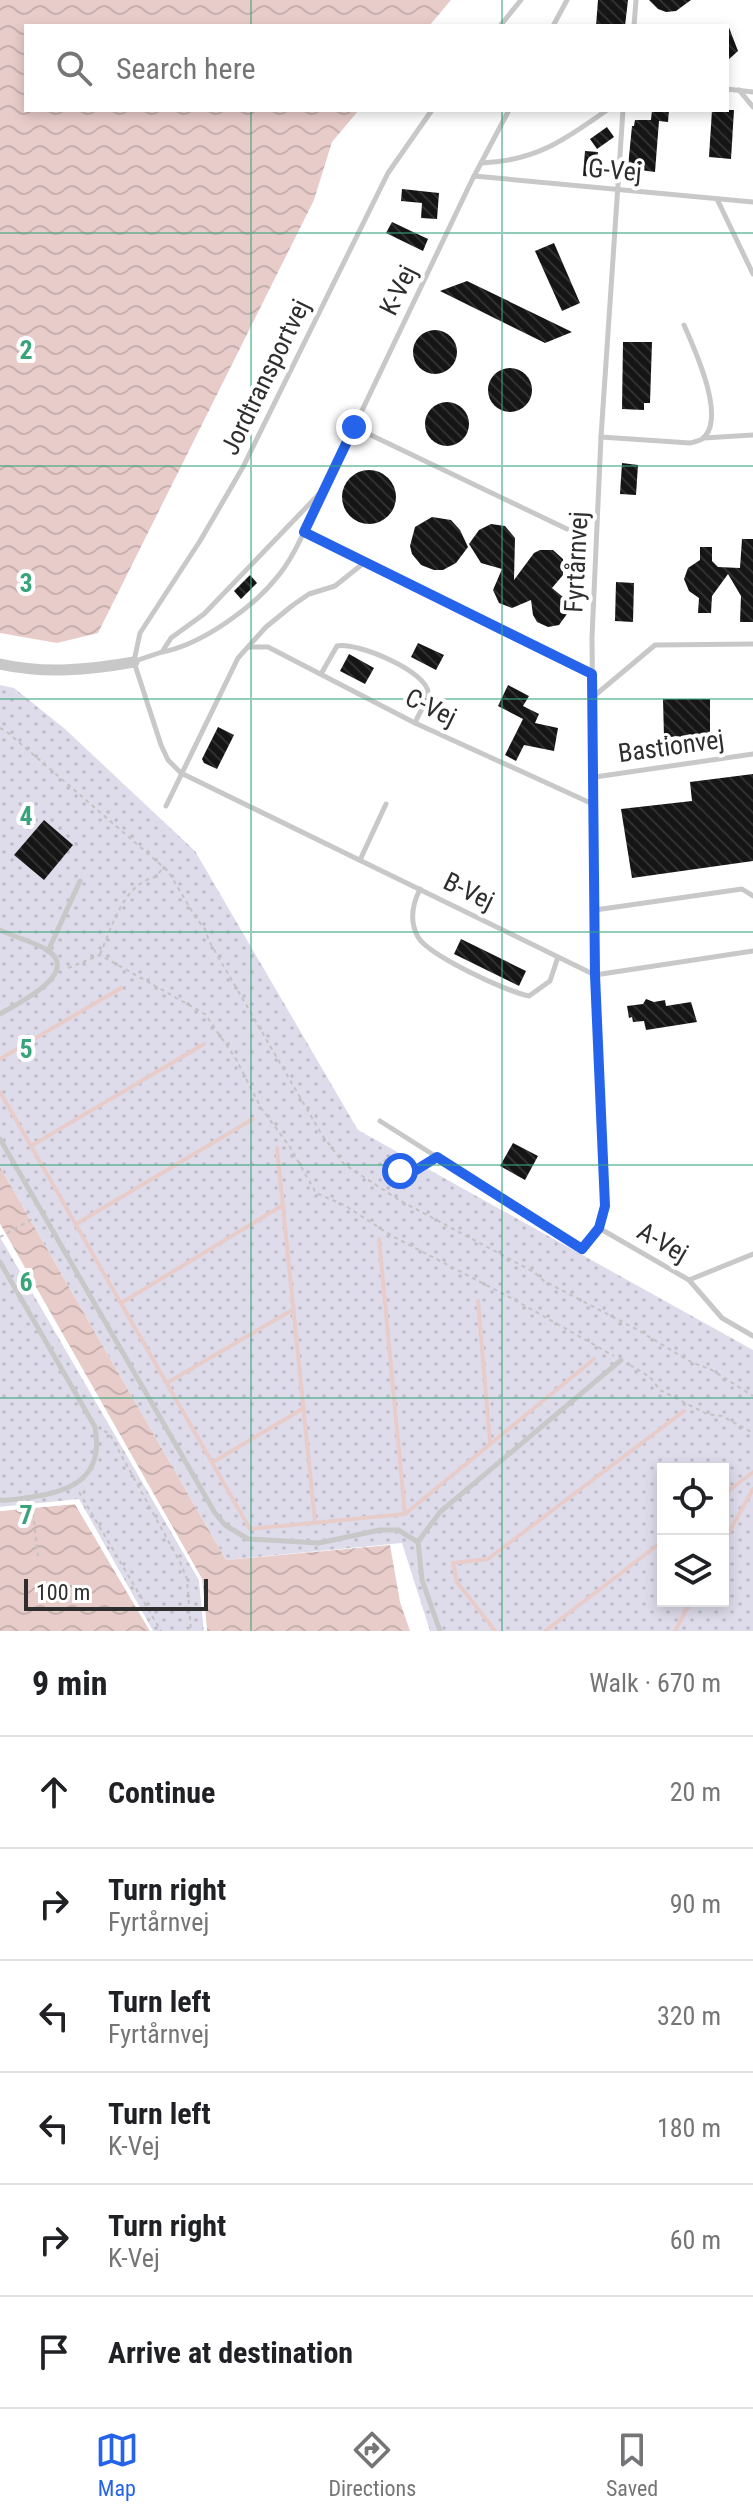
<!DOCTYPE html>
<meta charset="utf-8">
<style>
body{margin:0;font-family:"Roboto Condensed",sans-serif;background:#f2f2f2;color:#202124}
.controls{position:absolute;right:24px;bottom:24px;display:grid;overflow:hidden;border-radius:0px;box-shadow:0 4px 12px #0003}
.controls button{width:72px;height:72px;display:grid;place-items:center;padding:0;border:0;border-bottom:2px solid #e0e0e0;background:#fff;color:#202124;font:40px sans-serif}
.scale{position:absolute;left:24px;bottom:20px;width:184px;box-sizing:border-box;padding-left:8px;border:4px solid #2e2e2e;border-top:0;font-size:22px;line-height:28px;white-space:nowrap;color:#2e2e2e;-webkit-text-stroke:6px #fff;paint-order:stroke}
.stop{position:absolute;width:24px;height:24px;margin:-18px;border:6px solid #2563eb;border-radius:50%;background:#fff}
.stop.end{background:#2563eb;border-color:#fff;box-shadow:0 2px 8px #0008}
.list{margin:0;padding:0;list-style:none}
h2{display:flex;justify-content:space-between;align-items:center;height:104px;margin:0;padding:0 32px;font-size:34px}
h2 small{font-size:26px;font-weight:400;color:#757577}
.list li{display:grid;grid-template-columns:52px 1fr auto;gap:24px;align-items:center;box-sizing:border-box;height:112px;padding:0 32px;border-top:2px solid #e0e0e0}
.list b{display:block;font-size:30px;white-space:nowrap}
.list p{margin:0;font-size:26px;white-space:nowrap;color:#757577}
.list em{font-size:26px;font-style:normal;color:#757577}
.icon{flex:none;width:44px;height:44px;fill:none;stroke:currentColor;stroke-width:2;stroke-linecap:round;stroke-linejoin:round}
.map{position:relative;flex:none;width:753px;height:1631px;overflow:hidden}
.search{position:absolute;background:#fff;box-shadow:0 4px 12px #0003;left:24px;right:24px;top:24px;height:88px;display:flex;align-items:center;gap:20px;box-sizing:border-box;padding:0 28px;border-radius:0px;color:#757577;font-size:30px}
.sheet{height:776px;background:#fff}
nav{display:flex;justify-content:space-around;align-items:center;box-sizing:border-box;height:112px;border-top:2px solid #e0e0e0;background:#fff;font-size:22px;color:#757577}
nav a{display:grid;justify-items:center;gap:4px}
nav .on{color:#2563eb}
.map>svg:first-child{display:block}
.grass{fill:url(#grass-dots);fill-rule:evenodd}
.water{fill:url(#water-waves)}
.pier{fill:#fff}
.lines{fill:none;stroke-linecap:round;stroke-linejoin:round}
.stream{stroke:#e8ccca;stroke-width:4}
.building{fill:url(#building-back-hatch)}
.path{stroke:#c2c2c2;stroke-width:2;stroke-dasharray:4 4;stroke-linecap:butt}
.service{stroke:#c8c8c8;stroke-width:5}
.minor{stroke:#c8c8c8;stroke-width:11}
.route{stroke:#2563eb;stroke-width:10}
.grid{fill:none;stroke:#39a47b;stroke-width:2;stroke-opacity:0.55}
.labels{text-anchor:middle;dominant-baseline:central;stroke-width:8;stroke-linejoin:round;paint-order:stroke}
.street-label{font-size:26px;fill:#2e2e2e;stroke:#fff}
.grid-label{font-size:26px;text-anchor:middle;font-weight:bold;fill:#39a47b;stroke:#fff;stroke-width:8;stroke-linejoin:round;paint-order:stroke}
</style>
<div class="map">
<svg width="753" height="1631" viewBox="0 0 753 1631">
<defs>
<pattern id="grass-dots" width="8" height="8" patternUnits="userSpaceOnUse" patternTransform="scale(2)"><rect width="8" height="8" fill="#dedcea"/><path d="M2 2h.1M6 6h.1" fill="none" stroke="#bfbdc9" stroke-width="1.8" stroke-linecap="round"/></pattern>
<pattern id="water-waves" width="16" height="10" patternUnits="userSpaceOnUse" patternTransform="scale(2)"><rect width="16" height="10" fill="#e8ccca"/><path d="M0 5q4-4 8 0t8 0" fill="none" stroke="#c7b0ae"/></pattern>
<pattern id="building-back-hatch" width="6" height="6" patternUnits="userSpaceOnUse" patternTransform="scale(2)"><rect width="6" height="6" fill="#151515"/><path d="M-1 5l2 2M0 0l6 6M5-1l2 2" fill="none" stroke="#2f2f2f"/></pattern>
</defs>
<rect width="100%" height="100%" fill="#fff"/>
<g class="grass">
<path d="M0,685l14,3 51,41 130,122 163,279 395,220v281h-323l-28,-88 -176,17 -226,-393zM663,1469h60v132h-60z"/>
<polygon points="0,1237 199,1580 204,1631 153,1631 79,1499 0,1507"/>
</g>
<g class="water">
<polygon points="0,0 451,0 429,26 26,26 26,110 359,110 332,142 314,200 98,633 57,643 0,633"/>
<polygon points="0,1167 226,1560 390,1545 400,1602 410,1631 207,1631 202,1579 0,1224"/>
<polygon points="75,1504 150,1631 0,1631 0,1511"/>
</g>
<g class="pier">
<polygon points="0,1224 202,1579 207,1631 204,1631 199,1580 0,1232"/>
<polygon points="78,1501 130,1590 153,1631 150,1631 75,1504 0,1511 0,1507"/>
</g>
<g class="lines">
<g class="stream">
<polyline points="0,1059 121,988"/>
<polyline points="0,1092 250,1529 405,1514 594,1359"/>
<polyline points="31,1146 204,1044"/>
<polyline points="277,1148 315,1522"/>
<polyline points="76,1224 253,1119"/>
<polyline points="379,1239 405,1514"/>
<polyline points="478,1301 490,1442"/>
<polyline points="121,1303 283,1205"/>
<polyline points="167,1383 294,1309"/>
<polyline points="213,1462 304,1408"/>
<polyline points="723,1495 753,1472"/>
<polyline points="723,1543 753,1489"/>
<polyline points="495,1631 457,1582 453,1563 488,1559 684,1411"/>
<polyline points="545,1631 663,1541"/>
<polyline points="675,1631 691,1601"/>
</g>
</g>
<g class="building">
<polygon points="598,0 628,0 625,26 596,26"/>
<polygon points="649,0 691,0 676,11 666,12 658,9"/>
<polygon points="728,25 738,51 727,61 727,25"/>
<polygon points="652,110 669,110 668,122 659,121 655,172 640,170 640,178 627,177 632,126 634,126 635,120 651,120"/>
<polygon points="712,110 734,110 731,159 709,157"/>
<polygon points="607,127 614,137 597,149 590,139"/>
<polygon points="585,151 598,152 596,177 583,176"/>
<polygon points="402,189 439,193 437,219 421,218 422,203 401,201"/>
<polygon points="392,222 428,239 423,251 386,233"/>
<polygon points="554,243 580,303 562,311 535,251"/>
<polygon points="467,281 535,314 572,332 545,343 440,291"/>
<circle cx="435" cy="352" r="22"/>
<polygon points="623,342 652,342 650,403 644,403 644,410 622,409"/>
<circle cx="510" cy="390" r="22"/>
<circle cx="447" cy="424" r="22"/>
<polygon points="622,463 638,465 636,495 620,494"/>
<circle cx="369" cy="497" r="27"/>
<polygon points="432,517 451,520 460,530 468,547 456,563 443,570 434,570 421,565 412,554 410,546 415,527"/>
<polygon points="491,524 505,526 515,538 514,580 534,553 540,550 553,550 563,559 563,575 552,588 563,597 568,607 567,614 559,625 548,627 537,622 533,615 531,600 512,608 499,603 493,590 502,569 481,563 469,544 479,530"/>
<polygon points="742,539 753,539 753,622 740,622 741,596 728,574 712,596 711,613 698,613 699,598 689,591 684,579 688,568 700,560 700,547 712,547 712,561 718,567 740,568"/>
<polygon points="250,575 257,583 241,599 234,591"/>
<polygon points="616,582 634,583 633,622 615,621"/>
<polygon points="418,643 444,655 436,670 411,657"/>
<polygon points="349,654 374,668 365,684 340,671"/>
<polygon points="508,685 529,696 523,706 539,714 535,723 558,728 554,751 524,745 516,761 505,755 523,719 498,706"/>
<polygon points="663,699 710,699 710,736 664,737"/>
<polygon points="218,727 234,735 217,769 204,763 202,759"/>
<polygon points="753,774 753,861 632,878 621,809 692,801 690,782"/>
<polygon points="44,820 73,845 44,880 14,855"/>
<polygon points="461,939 526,971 519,986 454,954"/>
<polygon points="646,999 654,1002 665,1000 666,1006 691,1002 697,1022 646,1030 644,1021 633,1022 632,1017 629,1018 627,1006 643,1004"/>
<polygon points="513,1143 538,1156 525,1180 500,1166"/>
</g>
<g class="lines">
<g class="path">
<polyline points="0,728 6,731 168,871 196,918 205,929 209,941 322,1135 344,1164 399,1200 534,1272 544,1281 636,1329 691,1362 712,1370 753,1396"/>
<path d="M100,954c12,-26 23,-71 56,-77l6,-8"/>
<polyline points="68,968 100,955 205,1014 236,1059 261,1108 290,1147 316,1193 344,1205 394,1237 513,1299 614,1356"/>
<polyline points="0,1237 34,1218"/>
<polyline points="630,1365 650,1377 660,1390 707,1414 722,1416 753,1433"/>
<polyline points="104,1431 109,1433 180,1562 187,1579 191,1631"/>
<polyline points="79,1492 161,1631"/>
<polyline points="32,1505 38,1556"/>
</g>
<g class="service">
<polyline points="500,26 521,0"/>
<polyline points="553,26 567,0"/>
<polyline points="634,26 636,0"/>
<polyline points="727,89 753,92"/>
<polyline points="739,90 753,107"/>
<path d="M482,163c53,-2 83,-23 125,-53"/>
<polyline points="474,176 753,202"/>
<polyline points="717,199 753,274"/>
<polyline points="354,427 567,529"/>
<path d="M601,437l89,6c4,-1 9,-2 12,-4 26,-19 -8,-91 -18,-114"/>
<polyline points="704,438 753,435"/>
<polyline points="304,532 472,180 509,110"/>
<polyline points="250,647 268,647 415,723 595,805"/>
<path d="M162,652c39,-7 92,-45 116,-76 11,-13 19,-29 26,-44l288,142"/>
<polyline points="134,661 140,633 200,541 243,467 388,173 432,110"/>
<polyline points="135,661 162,652 171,638 204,614 320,493"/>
<polyline points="134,662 161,745 168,760 181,773 595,975 753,951"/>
<path d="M321,674l16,-28c18,-5 92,26 91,47 -1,9 -10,22 -13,30"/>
<polyline points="593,697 655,645 753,644"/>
<polyline points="595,777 753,754"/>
<polyline points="166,806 238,658 266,627 293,605 309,594 335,586 365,562"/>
<polyline points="360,860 386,804"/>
<path d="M420,889c-8,16 -11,32 -2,48 10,18 89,55 111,59l21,-15 8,-24"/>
<polyline points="595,910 742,889 753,896"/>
<path d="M0,930c15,7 34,12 47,20 36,23 -32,55 -47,64"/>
<polyline points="48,951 80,881"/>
<polyline points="380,1121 582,1249 599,1228 605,1206 595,975 592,637 601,437 623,110"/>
<polyline points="0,1139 215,1513 225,1525 248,1539 319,1543 380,1530 398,1530 418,1542"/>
<path d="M386,1161c22,16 30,9 51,-4"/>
<polyline points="599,1228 689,1280 753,1254"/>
<path d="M0,1262l95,165c9,49 -21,64 -63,70 -10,1 -21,4 -32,3"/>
<polyline points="689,1280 722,1318 753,1336"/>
<polyline points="440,1631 422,1580 418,1542 440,1512 621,1360"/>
</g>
<path class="minor" d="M0,664c45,10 89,6 134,-2"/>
</g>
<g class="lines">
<polyline class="route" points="354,427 304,532 592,674 595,975 605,1206 599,1228 582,1249 437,1157 416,1170 400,1171"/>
</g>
<path class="grid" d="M251,0v26M502,0v26M251,110v1521M502,110v1521M0,233h753M0,466h753M0,699h753M0,932h753M0,1165h753M0,1398h753"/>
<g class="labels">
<g class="street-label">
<text transform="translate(615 170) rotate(5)">G-Vej</text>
<text transform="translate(398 290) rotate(-64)">K-Vej</text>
<text transform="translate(265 377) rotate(-64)">Jordtransportvej</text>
<text transform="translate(576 562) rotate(-87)">Fyrtårnvej</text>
<text transform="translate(431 707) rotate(26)">C-Vej</text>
<text transform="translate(671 746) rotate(-8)">Bastionvej</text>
<text transform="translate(469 891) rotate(26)">B-Vej</text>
<text transform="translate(663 1242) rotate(30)">A-Vej</text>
</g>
</g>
<g class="grid-label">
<text x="26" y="359">2</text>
<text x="26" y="592">3</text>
<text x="26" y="825">4</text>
<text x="26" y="1058">5</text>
<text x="26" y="1291">6</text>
<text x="26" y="1524">7</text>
</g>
</svg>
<div class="controls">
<button><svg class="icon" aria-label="locate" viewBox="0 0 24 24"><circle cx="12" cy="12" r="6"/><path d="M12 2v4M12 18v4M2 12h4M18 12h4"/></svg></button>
<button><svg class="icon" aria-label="layers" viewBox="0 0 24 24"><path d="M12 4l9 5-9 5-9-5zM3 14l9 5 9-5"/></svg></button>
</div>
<div class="scale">100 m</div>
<div class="stop" style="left:400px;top:1171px"></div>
<div class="stop end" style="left:354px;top:427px"></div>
<div class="search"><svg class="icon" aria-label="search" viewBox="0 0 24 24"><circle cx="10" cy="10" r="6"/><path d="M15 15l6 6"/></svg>Search here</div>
</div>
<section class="sheet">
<h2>9 min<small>Walk · 670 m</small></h2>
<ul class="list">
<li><svg class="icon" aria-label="ahead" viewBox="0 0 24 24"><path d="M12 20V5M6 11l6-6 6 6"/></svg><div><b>Continue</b></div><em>20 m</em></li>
<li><svg class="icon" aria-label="right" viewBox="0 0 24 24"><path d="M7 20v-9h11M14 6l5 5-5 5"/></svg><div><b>Turn right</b><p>Fyrtårnvej</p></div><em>90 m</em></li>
<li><svg class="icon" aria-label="left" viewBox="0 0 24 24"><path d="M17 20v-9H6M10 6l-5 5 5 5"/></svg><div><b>Turn left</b><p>Fyrtårnvej</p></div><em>320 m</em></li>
<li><svg class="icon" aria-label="left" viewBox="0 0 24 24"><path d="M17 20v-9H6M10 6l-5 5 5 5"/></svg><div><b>Turn left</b><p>K-Vej</p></div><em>180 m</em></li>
<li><svg class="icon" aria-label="right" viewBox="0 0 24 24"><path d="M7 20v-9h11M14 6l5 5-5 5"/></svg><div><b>Turn right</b><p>K-Vej</p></div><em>60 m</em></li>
<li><svg class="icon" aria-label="arrive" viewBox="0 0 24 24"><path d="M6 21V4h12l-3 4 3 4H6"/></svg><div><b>Arrive at destination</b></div></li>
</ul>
</section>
<nav>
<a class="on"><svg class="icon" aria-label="map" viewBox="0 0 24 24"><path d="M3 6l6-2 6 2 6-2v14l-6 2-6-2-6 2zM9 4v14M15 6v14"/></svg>Map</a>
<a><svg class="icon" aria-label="directions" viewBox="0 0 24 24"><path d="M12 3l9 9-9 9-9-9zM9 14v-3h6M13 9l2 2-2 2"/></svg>Directions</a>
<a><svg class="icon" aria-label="saved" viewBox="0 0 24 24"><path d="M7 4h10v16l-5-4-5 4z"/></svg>Saved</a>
</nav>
